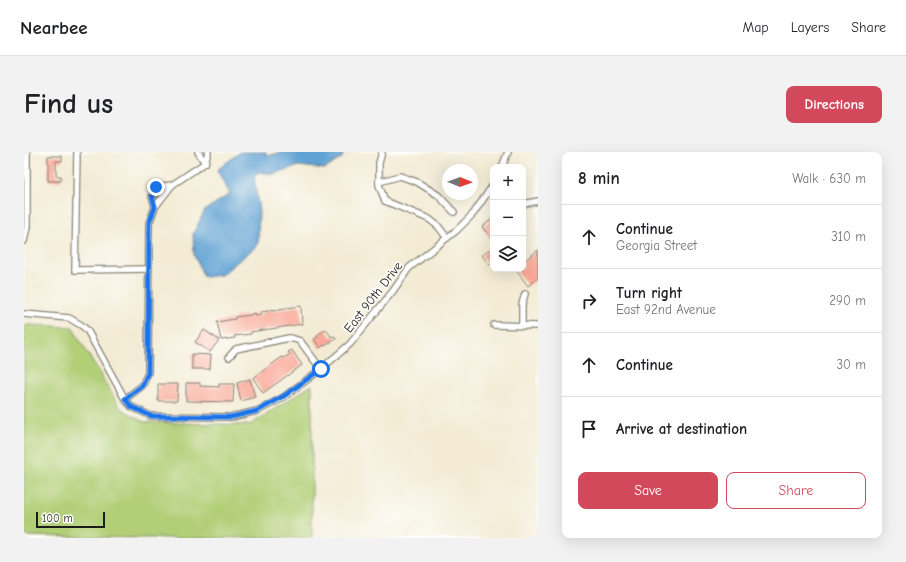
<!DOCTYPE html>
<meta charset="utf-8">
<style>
body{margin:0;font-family:"Comic Neue",sans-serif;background:#f2f2f2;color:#202124}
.controls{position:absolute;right:12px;top:12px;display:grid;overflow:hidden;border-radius:8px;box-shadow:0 4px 16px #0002}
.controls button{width:36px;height:36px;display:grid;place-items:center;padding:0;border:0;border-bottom:1px solid #e0e0e0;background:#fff;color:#202124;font:20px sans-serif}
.compass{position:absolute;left:418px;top:12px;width:36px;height:36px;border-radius:50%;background:#fff;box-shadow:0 4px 16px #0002;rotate:91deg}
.scale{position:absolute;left:12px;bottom:10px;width:69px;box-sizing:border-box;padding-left:4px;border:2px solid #1c1c1c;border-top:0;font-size:11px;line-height:14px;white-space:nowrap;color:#1c1c1c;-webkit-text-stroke:3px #fdfcf7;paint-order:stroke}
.stop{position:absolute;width:12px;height:12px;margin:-9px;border:3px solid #1a73e8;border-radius:50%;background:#fff}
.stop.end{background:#1a73e8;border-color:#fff;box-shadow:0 1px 4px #0008}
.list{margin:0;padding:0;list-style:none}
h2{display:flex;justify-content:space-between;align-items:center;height:52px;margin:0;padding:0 16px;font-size:17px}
h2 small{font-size:13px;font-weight:400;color:#757577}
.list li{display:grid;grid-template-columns:26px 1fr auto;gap:12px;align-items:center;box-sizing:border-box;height:64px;padding:0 16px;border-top:1px solid #e0e0e0}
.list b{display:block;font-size:15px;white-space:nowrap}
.list p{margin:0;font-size:13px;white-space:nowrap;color:#757577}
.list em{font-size:13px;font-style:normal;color:#757577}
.actions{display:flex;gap:8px;padding:12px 16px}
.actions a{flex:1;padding:9px 0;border:1px solid #d1495b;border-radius:8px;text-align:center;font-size:14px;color:#d1495b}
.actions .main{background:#d1495b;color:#fff}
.icon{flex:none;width:22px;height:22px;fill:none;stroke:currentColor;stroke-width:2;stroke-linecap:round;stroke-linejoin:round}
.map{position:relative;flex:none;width:514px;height:386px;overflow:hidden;border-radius:8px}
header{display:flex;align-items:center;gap:24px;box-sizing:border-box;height:56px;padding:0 20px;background:#fff;border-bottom:1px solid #e0e0e0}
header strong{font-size:19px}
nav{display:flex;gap:22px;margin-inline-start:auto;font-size:14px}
.intro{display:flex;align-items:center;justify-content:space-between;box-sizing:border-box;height:96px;padding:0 24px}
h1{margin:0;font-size:28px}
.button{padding:10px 18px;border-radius:8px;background:#d1495b;color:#fff;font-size:14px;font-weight:700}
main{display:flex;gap:24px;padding:0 24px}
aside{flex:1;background:#fff;border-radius:8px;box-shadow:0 4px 16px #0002}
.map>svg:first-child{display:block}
.green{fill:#b1cf77;stroke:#66764a}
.water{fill:#60a2d4;stroke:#3e5f78}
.building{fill:#f9a999}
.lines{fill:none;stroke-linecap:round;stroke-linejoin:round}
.minor-casing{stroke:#888478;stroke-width:8}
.minor{stroke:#fff;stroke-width:5.5}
.route{stroke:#1a73e8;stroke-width:5}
.labels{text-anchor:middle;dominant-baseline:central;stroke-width:3.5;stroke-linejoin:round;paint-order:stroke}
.street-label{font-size:13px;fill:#1c1c1c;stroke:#fdfcf7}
</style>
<header>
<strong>Nearbee</strong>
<nav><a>Map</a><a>Layers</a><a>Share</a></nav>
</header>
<div class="intro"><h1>Find us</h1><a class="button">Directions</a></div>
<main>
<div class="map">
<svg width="514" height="386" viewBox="0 0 514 386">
<rect width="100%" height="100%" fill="#fdfcf7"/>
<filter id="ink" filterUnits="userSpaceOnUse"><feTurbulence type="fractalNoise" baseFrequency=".025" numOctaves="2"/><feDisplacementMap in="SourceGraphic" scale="8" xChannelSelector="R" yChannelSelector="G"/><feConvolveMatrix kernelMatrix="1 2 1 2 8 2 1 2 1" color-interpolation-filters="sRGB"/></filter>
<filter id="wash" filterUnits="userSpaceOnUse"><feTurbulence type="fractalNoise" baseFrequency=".012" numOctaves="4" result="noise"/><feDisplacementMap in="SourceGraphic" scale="16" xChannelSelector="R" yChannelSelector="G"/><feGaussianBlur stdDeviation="0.9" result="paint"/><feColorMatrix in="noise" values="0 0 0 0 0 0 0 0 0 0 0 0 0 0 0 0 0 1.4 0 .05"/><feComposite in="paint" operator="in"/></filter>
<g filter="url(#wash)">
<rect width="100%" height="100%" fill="#f3ebd4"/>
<polygon class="green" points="5,173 48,175 96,256 120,270 226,273 288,233 288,386 120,386 0,384 0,174"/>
<polygon class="water" points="216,0 242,0 243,4 259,0 318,0 319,5 301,17 275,14 249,22 235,20 230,24 235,59 234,93 197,123 180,125 170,103 169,82 181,58 206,42 193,18"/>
<g id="blocks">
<g class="building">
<polygon points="24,4 38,4 38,9 32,9 32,24 37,24 37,29 24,29"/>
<polygon points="469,66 469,88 458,75"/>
<polygon points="469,95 469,110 465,113 458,103"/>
<polygon points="514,98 514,126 504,134 491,117 499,117 499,110"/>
<polygon points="277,154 278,172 227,180 227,182 210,184 211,186 197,188 193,170 211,167 211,165 227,163 227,162 231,161 231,164 238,163 237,160 244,159 244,158 247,158 247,159 262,157 262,156"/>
<polygon points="302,177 307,185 310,184 312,187 301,194 300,193 296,196 290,187 294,185 293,183"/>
<polygon points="180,178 195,188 186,200 171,190"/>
<polygon points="268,198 278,213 239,241 229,226 258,205 260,206 266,202 264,200"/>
<polygon points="168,202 187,203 186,217 168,217"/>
<polygon points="226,227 231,245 217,249 213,231"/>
<polygon points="162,231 176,231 176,234 195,235 195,232 210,232 209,250 162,249"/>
<polygon points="134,232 154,232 153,249 134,249"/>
</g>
</g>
</g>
<g filter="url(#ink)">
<use href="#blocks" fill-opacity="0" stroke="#888478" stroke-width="1"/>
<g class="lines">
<defs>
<g id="minor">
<polyline points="53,0 51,118 125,117"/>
<polyline points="174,0 181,11"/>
<polyline points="358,0 355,11 355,33 361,49 405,67 414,74 423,86"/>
<polyline points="181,11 184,0"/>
<polyline points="478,15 484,0"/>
<polyline points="355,30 376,24 393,30 414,43 430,60"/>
<polyline points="499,52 514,49"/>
<polyline points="131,55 128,44 132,35 148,33"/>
<polyline points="0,89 3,75 3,0"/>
<polyline points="0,162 45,166 57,173 63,178 101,247 108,255 127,264 207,265 233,259 260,245 297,217 326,192 369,139 385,116 433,78 449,62 469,33"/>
<polyline points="470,173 514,174"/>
<polyline points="498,173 498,152 501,142"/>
<polyline points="205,205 212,197 265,186 270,187 276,189 297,217"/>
<polyline points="101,247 118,234 124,221 125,71 131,55 148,33 181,11"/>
</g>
</defs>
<use href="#minor" class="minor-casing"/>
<use href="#minor" class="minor"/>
</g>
</g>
<g class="lines" filter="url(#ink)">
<polyline class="route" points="132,35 128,44 131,55 125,71 124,221 118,234 101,247 108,255 127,264 207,265 233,259 260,244 297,217"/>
</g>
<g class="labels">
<g class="street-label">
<text transform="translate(349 145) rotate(-52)">East 90th Drive</text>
</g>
</g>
</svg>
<div class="controls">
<button>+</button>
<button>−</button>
<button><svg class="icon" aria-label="layers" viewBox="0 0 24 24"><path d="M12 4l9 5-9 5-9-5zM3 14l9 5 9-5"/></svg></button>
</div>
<svg class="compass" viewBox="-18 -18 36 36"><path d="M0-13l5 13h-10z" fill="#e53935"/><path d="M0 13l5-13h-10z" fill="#757577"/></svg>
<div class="scale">100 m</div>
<div class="stop" style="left:297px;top:217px"></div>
<div class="stop end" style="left:132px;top:35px"></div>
</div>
<aside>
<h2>8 min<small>Walk · 630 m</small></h2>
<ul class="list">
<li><svg class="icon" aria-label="ahead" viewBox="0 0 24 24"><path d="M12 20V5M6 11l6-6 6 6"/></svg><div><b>Continue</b><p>Georgia Street</p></div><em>310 m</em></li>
<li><svg class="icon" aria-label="right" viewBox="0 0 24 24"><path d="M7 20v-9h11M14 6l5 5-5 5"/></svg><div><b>Turn right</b><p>East 92nd Avenue</p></div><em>290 m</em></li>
<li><svg class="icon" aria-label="ahead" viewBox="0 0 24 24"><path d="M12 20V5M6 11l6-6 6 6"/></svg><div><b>Continue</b></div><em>30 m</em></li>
<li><svg class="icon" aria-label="arrive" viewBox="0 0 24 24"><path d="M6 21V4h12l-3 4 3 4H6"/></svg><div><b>Arrive at destination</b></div></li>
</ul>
<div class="actions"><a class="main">Save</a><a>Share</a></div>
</aside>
</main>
